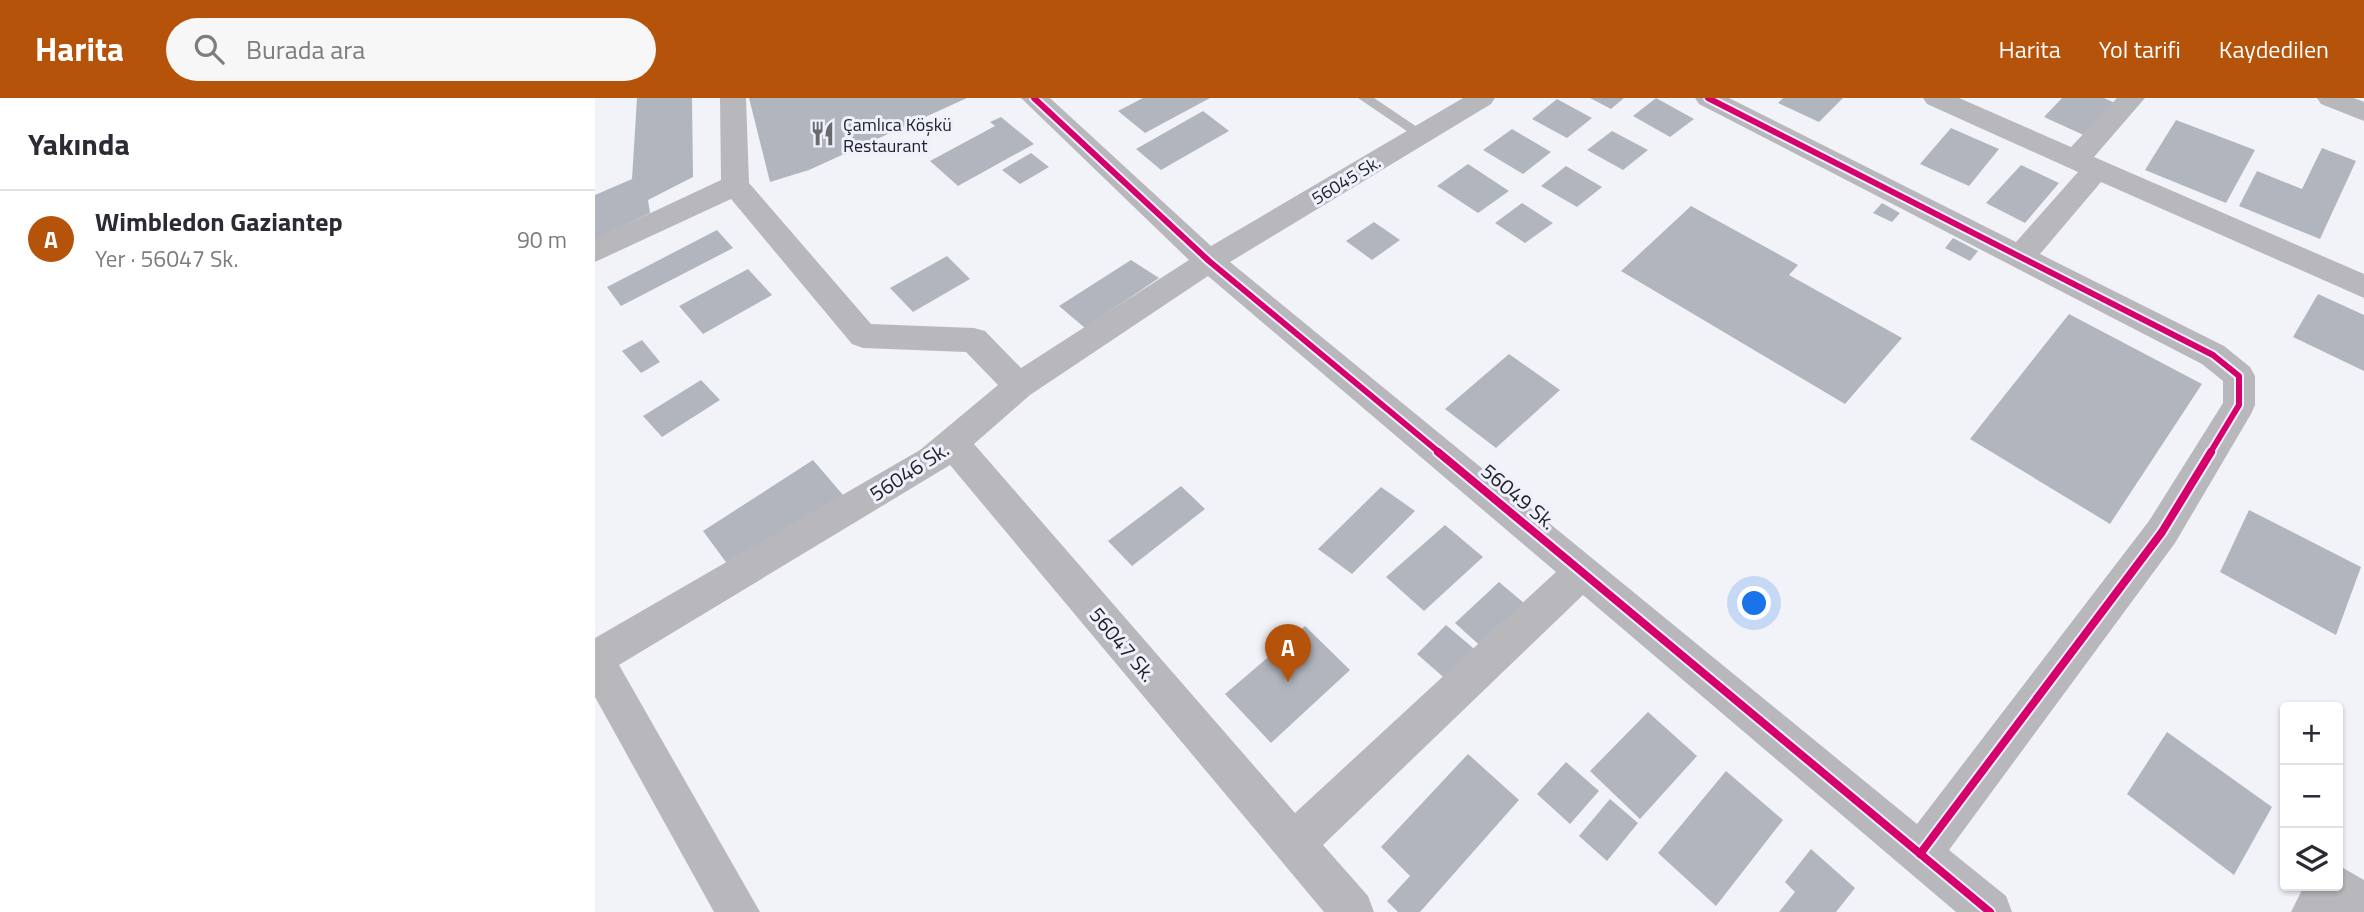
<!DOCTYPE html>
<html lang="tr">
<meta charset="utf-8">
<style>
body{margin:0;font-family:"Titillium Web",sans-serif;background:#f7f7f7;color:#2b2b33}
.controls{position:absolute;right:21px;bottom:21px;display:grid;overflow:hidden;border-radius:7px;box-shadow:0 2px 5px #0004}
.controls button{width:63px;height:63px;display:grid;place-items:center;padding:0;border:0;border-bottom:2px solid #e1e1e2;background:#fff;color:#2b2b33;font:35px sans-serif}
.you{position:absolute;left:1160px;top:506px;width:24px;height:24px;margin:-18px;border:5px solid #fff;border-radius:50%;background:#1a73e8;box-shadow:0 0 0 10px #1a73e833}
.badge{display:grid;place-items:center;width:46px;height:46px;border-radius:50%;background:#b45309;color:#fff;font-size:23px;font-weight:700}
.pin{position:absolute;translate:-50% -58px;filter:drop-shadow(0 2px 4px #0008)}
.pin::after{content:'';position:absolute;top:37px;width:24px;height:21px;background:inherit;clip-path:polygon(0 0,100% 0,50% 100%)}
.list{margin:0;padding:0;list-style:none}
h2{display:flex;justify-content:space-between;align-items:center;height:91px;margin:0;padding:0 28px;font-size:30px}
h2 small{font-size:23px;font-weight:400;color:#7c7c81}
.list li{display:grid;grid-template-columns:46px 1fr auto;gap:21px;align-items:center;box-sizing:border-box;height:98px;padding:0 28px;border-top:2px solid #e1e1e2}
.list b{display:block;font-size:26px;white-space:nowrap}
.list p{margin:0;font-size:23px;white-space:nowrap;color:#7c7c81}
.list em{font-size:23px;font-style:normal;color:#7c7c81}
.icon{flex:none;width:38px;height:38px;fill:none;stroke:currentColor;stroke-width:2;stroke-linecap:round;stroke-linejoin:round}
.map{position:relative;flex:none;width:1769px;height:814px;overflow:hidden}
header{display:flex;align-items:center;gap:42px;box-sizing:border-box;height:98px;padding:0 35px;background:#b45309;color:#fff}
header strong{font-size:33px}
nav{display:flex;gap:38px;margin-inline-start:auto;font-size:24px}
.search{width:490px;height:63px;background:#f7f7f7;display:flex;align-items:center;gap:18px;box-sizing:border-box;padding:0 24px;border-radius:38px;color:#7c7c81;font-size:26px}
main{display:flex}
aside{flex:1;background:#fff}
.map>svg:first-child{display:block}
.building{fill:#b1b6be}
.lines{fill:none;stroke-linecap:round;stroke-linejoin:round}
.service{fill:#b8b8bc;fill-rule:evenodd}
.minor{fill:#b8b8bc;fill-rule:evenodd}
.cycleway-far1-casing{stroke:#eef1fc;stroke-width:10}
.cycleway-casing{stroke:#eef1fc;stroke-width:12}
.cycleway-far1{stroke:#d6006c;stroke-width:6}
.cycleway{stroke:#d6006c;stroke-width:8}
.labels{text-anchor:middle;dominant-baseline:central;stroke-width:6;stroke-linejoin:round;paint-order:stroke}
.far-poi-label{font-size:18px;fill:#1f2027;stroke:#eef1fc;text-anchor:start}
.far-street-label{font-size:18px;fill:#1f2027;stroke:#eef1fc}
.street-label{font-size:21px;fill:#1f2027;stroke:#eef1fc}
</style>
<header>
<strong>Harita</strong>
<div class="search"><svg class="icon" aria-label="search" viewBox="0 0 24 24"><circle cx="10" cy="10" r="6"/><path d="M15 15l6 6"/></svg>Burada ara</div>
<nav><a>Harita</a><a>Yol tarifi</a><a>Kaydedilen</a></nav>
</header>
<main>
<aside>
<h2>Yakında<small></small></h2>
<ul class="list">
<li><span class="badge">A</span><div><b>Wimbledon Gaziantep</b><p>Yer · 56047 Sk.</p></div><em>90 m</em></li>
</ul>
</aside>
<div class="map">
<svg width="1769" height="814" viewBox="0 0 1769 814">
<rect width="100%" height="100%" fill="#f2f3f8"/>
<g class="building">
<polygon points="42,0 97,0 98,79 53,102 55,115 0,142 0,97 37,81"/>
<polygon points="154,0 372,0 214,72 175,84"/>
<polygon points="548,0 615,0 550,35 523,13"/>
<polygon points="995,0 1029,0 1016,11"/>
<polygon points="1061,0 1099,21 1075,39 1038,18"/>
<polygon points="1188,0 1248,0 1224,24 1183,5"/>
<polygon points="1467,0 1509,0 1522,6 1493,39 1449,19"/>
<polygon points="962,1 997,20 972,40 937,21"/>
<polygon points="608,13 634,33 566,72 541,51"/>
<polygon points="406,19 439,46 363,88 335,63 400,28 395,24"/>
<polygon points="1581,22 1660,52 1631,105 1550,72"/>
<polygon points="1356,30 1404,51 1374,88 1325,66"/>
<polygon points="917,31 956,54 928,76 888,52"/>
<polygon points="1017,33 1053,52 1028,72 992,52"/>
<polygon points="1727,50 1761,63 1725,141 1644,108 1662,73 1707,91"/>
<polygon points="436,55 454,69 425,86 407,72"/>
<polygon points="873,66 914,93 883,115 842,88"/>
<polygon points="1426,67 1464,85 1430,125 1391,105"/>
<polygon points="971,68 1007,89 982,109 946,88"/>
<polygon points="927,105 958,125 930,145 900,125"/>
<polygon points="1287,105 1305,115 1297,124 1278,115"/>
<polygon points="1096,108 1203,167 1194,177 1307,240 1250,306 1026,173"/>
<polygon points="779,124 805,142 777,162 751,143"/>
<polygon points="122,132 138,150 26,208 12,189"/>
<polygon points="1358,140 1383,153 1375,163 1350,150"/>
<polygon points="352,158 375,181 318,214 295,190"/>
<polygon points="536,162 564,180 490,230 464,208"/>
<polygon points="153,171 177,197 108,236 84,208"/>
<polygon points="1723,196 1769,217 1769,273 1698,239"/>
<polygon points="1474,216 1607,286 1515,426 1375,341"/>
<polygon points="47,242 65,264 46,275 27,253"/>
<polygon points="914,256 965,292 901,350 850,311"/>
<polygon points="106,282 125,302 67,339 48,318"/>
<polygon points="218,362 248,397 136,471 108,433"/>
<polygon points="586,388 610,411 537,468 513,443"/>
<polygon points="786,389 820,413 757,476 723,451"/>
<polygon points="1654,412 1766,469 1741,537 1625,474"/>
<polygon points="850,427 888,459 829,513 791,479"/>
<polygon points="904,484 935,510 891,553 860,525"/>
<polygon points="851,527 884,555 854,584 822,556"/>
<polygon points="710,528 755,572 676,645 630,596"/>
<polygon points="1053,614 1102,658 1045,721 995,673"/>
<polygon points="1572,634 1677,709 1639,777 1532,696"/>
<polygon points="873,656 924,702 825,814 803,814 792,803 815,778 786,749"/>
<polygon points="971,664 1004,693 975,726 942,696"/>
<polygon points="1131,673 1188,722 1121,808 1063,755"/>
<polygon points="1015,701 1043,725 1012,763 984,738"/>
<polygon points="1216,751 1260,790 1241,814 1184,814 1200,794 1190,784"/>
</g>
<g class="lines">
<polygon class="service" points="763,0 779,0 834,37 832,40 822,40"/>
<g class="minor">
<path d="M125,0h26l3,85 122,141 103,4 11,3 36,37 168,-108 -168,-162h29l161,148 252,-148h32l-4,6 -261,158 687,562 232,-303 74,-118v-22l-21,-17 -503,-260 -4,-6h34l287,144 62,-70 -151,-68 -4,-6h36l112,49 46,-49h28l-51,59 270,117v24l-263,-116 -61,72 184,92 26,21 5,9v29l-4,9 -76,129 -226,307 57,46 6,16h-56l-373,-317 -260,250 45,51 6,16h-50l-374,-447 -331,200 141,247h-46l-119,-215v-59l325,-188 78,-65 -32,-33 -103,-4 -11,-4 -121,-145 -136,63v-23l126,-59zM613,178l348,296 -261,241 -321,-369 56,-49z"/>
<polygon points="1722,0 1759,0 1769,4 1769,23 1726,6"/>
<polygon points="1743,767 1769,782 1769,814 1696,814 1709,788 1743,788"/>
</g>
<defs>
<g id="cycleway-far1">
<polyline points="439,0 614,163 845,355"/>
<polyline points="1113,0 1618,257 1644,278 1644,307 1615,355"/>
</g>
<g id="cycleway">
<polyline points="843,354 1395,814"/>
<polyline points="1325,756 1567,434 1616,354"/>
</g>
</defs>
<use href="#cycleway-far1" class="cycleway-far1-casing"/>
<use href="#cycleway" class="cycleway-casing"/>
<use href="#cycleway-far1" class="cycleway-far1"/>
<use href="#cycleway" class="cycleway"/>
</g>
<defs>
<symbol id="restaurant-bare" viewBox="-9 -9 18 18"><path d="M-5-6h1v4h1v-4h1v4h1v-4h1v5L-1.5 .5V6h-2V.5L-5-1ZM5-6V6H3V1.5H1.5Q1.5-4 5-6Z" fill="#696a70" stroke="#eef1fc" stroke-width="2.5" paint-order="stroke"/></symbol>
</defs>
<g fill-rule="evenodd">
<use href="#restaurant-bare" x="210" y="18" width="35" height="35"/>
</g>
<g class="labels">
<g class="far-poi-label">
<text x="248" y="26">Çamlıca Köşkü<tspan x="248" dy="21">Restaurant</tspan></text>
</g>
<g class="far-street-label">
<text transform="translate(751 82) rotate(-31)">56045 Sk.</text>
</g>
<g class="street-label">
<text transform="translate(314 373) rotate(-33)">56046 Sk.</text>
<text transform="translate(924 398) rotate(40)">56049 Sk.</text>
<text transform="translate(528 546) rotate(50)">56047 Sk.</text>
</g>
</g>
</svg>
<div class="controls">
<button>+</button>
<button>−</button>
<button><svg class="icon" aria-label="layers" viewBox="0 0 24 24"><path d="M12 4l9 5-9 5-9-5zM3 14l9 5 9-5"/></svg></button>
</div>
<div class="you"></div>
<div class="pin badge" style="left:693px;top:584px">A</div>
</div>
</main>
